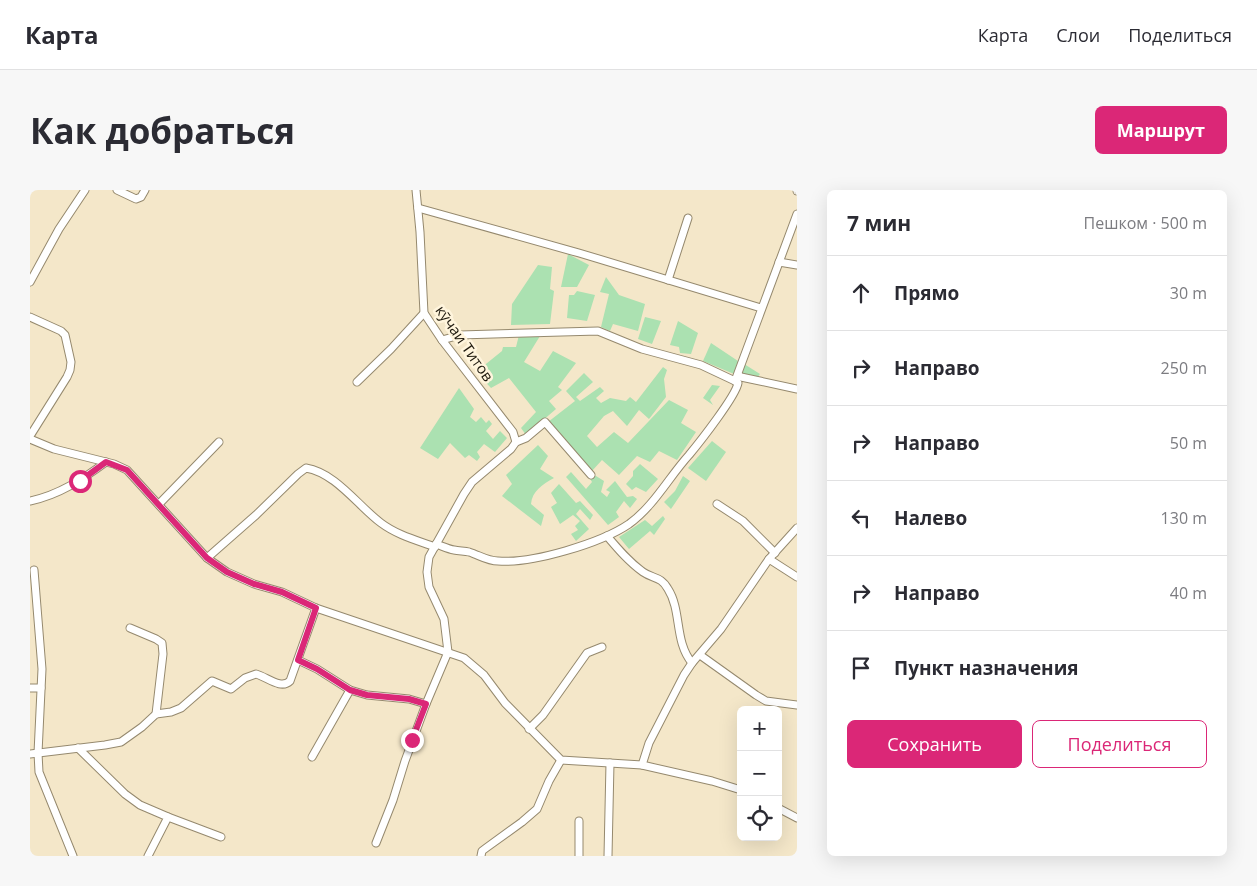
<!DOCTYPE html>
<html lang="ru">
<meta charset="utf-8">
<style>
body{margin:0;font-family:"Open Sans",sans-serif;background:#f7f7f7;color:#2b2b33}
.controls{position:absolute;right:15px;bottom:15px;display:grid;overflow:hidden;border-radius:8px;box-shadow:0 5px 20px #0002}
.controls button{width:45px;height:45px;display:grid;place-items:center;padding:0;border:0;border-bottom:1px solid #e1e1e2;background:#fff;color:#2b2b33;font:25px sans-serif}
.stop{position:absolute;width:15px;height:15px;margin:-11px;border:4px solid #db2777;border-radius:50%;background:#fff}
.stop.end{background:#db2777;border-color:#fff;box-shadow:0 1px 5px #0008}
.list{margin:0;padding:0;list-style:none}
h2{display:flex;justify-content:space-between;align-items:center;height:65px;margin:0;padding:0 20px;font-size:21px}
h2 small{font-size:16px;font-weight:400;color:#7c7c81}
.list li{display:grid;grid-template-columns:32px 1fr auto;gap:15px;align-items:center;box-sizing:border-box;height:75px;padding:0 20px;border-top:1px solid #e1e1e2}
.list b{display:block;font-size:19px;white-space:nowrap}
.list em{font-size:16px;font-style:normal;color:#7c7c81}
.actions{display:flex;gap:10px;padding:15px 20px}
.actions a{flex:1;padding:11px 0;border:1px solid #db2777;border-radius:8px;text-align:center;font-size:18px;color:#db2777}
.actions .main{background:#db2777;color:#fff}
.icon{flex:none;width:28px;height:28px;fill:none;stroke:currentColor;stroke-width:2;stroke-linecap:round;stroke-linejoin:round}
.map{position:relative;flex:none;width:767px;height:666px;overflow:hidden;border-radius:8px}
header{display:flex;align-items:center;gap:30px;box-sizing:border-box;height:70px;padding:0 25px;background:#fff;border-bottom:1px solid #e1e1e2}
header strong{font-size:24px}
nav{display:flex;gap:28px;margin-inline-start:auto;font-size:18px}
.intro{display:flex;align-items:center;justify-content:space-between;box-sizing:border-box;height:120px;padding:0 30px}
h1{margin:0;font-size:35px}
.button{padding:12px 22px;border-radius:8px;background:#db2777;color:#fff;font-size:18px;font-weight:700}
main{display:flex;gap:30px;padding:0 30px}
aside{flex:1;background:#fff;border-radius:8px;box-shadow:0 5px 20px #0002}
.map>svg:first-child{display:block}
.garden{fill:#abe1b1}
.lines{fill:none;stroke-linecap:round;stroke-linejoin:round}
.minor-casing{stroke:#95896e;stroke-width:9}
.minor{stroke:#fff;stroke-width:7}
.route{stroke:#db2777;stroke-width:6}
.labels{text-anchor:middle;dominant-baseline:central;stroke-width:5;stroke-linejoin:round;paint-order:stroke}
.street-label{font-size:15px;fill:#1e190e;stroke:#fff5dd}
</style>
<header>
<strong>Карта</strong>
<nav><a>Карта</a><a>Слои</a><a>Поделиться</a></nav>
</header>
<div class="intro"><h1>Как добраться</h1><a class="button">Маршрут</a></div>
<main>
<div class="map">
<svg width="767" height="666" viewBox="0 0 767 666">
<rect width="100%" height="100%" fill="#f4e7c9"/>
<g class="garden">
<polygon points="538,64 559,75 547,97 531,97"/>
<polygon points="508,75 522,77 520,99 524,101 520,134 481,135 482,114"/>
<polygon points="576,87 589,105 615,114 608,141 583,134 580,141 571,137 579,104 570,102"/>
<polygon points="547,101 565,105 557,131 537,128 539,105 544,105"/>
<polygon points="615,127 631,131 622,154 608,149"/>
<polygon points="648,131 668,143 661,164 650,163 649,157 640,155"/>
<polygon points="489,145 510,146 494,172 510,181 523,161 546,173 528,197 532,200 519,211 526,219 496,245 491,238 506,222 479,188 461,198 446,182 472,161 473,157 486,157"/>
<polygon points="681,153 708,171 704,184 673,171"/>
<polygon points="711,172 730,184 727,188 705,188"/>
<polygon points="633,177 637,180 634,189 636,207 619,229 609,220 597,236 583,221 574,226 557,246 567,257 584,242 598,253 639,210 658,220 651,233 666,242 647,270 629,261 620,272 607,266 589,285 572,270 561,282 518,232 545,211 536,201 554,183 563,192 546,207 550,211 570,197 574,201 566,208 571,213 580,208 596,211 600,207 606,212"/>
<polygon points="682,195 690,196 680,210 683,215 673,208"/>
<polygon points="429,198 444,219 440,227 446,232 451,227 456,233 459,230 462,234 456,241 463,249 470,241 477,248 465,262 454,254 447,262 450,267 447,271 439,265 435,268 420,253 408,269 390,258"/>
<polygon points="682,251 696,262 676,291 658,278"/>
<path d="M508,255l10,11 -8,13 14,9c-11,6 -22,13 -23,26l13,11 -3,11 -39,-30 10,-12 -6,-9z"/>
<polygon points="610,274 628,289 616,302 606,297 602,300 596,294 603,286 603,281"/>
<polygon points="541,282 556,299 562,292 559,287 566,286 574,291 571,302 577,307 580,302 576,300 585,291 597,307 603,306 607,309 600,318 594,311 586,322 589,327 578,335 536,287"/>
<polygon points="653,286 660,291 641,319 634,312 645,301"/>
<polygon points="529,294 546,313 550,311 563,325 560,330 550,319 546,324 559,339 546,351 541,344 548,340 545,336 550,331 543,325 530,334 521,317 527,313 521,303"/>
<polygon points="633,326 635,329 624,345 620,341 599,359 589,347 615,330 622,336"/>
</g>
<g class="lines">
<defs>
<g id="minor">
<polyline points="87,0 106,9 111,7 115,0"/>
<polyline points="386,0 390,42 394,123 412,150 483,242 486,252"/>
<polyline points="767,0 767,1"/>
<polyline points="388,18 549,63 731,118"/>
<polyline points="749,72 767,75"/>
<polyline points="638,90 658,28"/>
<polyline points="0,92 29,39 55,0"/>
<polyline points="0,127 31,141 35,145 41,172 40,180 37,187 0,246"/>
<polyline points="412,150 430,145 568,141 612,159 671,175 705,191"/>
<polyline points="708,185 711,187 767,199"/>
<polyline points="327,192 361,159 394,123"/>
<polyline points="0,249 24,259 84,274 97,280 177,368 197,382 224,394 252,402 286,418 434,468 454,485 475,513 531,570 612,575 682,591 711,600"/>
<path d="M0,311c29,-6 53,-22 76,-39"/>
<polyline points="129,314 189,252"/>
<polyline points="687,314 713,331 745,363"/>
<path d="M577,346c11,13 22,26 36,36 10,7 18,4 25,17 14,22 6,52 24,74"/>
<path d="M406,354c6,2 12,5 18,6 5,1 11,1 15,2 10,3 18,9 29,9 34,3 103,-18 131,-37 25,-18 40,-47 60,-69 10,-12 47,-59 49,-72l-3,-2 62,-167"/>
<path d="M177,368l49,-43 42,-41 8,-6c30,5 52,38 75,55 16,12 35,17 54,24"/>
<polyline points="739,369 767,387"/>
<polyline points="4,380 12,479 8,563 9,582 43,666"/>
<polyline points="100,438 126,449 132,453 133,464 126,524"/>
<polyline points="670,465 726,505 736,511 767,515"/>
<polyline points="268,470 287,479 320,500 337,505 379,509 396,514"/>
<polyline points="0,498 11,498"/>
<polyline points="499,539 513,525 557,463 572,457"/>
<polyline points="48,558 95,604 110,615 138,627 118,666"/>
<path d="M0,564l75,-9 16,-3 21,-15 14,-13 15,-2 10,-4 31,-27 19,8 14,-11 11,-4c11,3 25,16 34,7l26,-73"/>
<polyline points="282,567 320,500"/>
<polyline points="612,575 619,553 654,485 662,473 691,439 739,369 767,338"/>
<polyline points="748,618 767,628"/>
<polyline points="138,627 191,647"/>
<polyline points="549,631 549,666"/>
<polyline points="346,653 363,610 375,571 396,514 418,462 414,429 399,397 397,382 399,367 434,304 442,292 481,259 486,252 496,248 515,232 561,285"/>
<polyline points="451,666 452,661 456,658 492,632 507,619 519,591 531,570"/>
<polyline points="578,666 580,573"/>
</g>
</defs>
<use href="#minor" class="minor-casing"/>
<use href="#minor" class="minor"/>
</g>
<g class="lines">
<polyline class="route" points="50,291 76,272 97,280 177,368 197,382 224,394 252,402 286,418 268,470 287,479 320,500 337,505 379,509 396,514 382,550"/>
</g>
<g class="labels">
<g class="street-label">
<text transform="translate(435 153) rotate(55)">кӯчаи Титов</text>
</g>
</g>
</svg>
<div class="controls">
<button>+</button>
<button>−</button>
<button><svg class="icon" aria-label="locate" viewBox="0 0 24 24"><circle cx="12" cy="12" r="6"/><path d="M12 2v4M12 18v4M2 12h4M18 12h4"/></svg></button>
</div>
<div class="stop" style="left:50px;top:291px"></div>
<div class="stop end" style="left:382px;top:550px"></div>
</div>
<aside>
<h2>7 мин<small>Пешком · 500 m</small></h2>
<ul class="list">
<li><svg class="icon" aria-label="ahead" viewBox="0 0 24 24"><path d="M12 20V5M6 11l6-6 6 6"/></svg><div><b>Прямо</b></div><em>30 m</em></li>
<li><svg class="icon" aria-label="right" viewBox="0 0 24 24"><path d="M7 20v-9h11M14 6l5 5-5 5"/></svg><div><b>Направо</b></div><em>250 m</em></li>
<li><svg class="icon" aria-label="right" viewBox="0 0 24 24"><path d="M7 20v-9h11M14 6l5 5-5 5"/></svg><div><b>Направо</b></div><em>50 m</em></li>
<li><svg class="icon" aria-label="left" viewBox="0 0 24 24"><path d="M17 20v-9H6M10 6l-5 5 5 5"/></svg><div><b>Налево</b></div><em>130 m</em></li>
<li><svg class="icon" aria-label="right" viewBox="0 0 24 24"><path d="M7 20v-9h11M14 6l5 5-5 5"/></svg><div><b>Направо</b></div><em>40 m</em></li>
<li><svg class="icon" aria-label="arrive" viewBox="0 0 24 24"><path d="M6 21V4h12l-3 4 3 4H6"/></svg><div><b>Пункт назначения</b></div></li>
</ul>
<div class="actions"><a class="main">Сохранить</a><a>Поделиться</a></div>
</aside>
</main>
